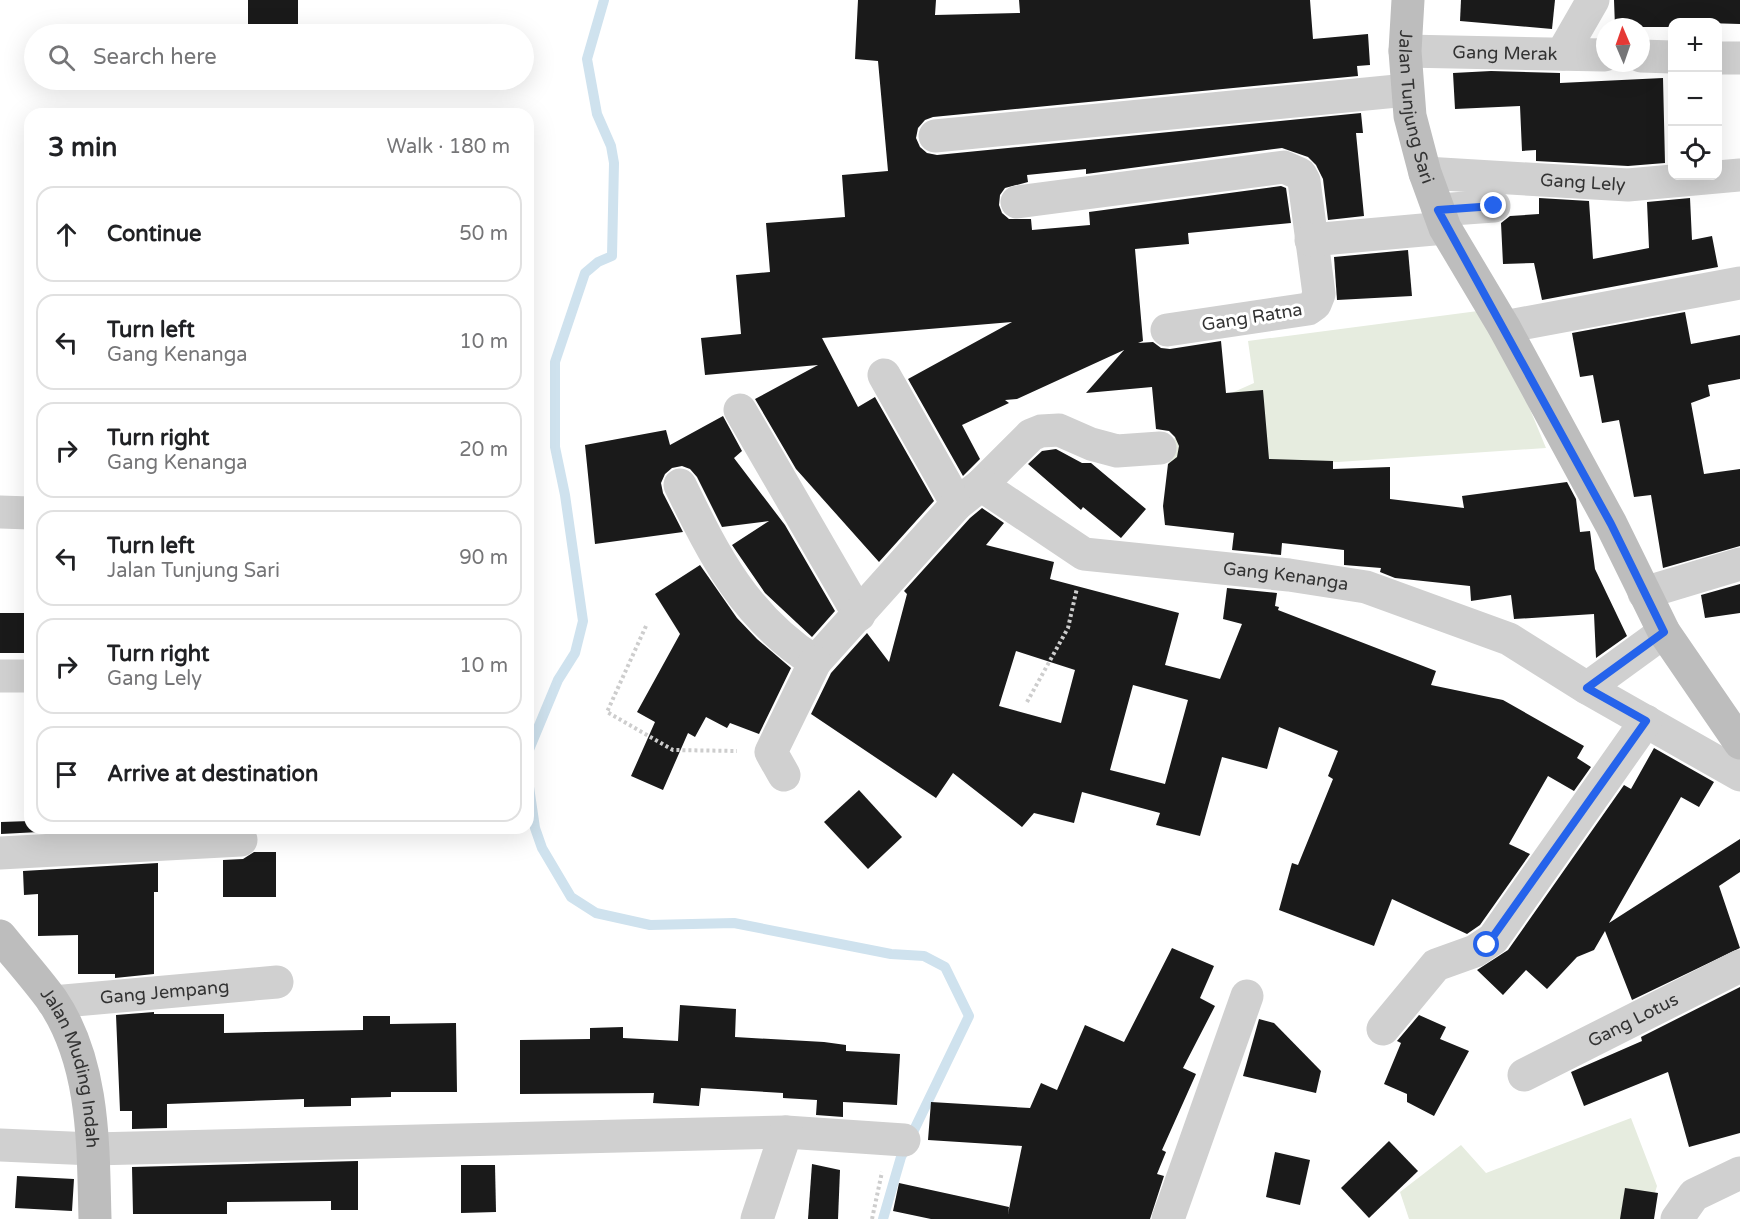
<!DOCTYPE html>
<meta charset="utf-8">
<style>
body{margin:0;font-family:"Varela Round",sans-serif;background:#f6f6f6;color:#202124}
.controls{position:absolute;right:18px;top:18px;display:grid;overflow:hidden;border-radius:12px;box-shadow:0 6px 24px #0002}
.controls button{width:54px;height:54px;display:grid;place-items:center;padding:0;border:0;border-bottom:2px solid #e0e0e0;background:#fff;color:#202124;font:30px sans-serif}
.compass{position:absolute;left:1596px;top:18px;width:54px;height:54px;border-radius:50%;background:#fff;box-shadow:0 6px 24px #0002;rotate:358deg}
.stop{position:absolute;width:18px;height:18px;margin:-14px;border:4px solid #2563eb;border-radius:50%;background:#fff}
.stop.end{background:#2563eb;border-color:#fff;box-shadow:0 2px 6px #0008}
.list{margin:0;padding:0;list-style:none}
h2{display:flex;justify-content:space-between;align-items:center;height:78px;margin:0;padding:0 24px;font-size:26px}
h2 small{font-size:20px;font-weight:400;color:#757577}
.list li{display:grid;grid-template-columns:39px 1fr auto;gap:18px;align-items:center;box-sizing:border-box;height:96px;margin:0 12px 12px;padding:0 12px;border:2px solid #e0e0e0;border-radius:18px}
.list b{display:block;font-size:22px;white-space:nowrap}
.list p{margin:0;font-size:20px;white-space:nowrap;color:#757577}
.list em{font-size:20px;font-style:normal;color:#757577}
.icon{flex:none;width:33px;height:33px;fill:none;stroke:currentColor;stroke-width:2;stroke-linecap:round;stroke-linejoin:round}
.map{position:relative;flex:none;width:1740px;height:1219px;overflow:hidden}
.search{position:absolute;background:#fff;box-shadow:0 6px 24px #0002;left:24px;top:24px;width:510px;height:66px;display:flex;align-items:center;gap:15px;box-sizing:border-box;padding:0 21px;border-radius:33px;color:#757577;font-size:22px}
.panel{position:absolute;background:#fff;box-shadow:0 6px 24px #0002;left:24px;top:108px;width:510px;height:726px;border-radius:18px}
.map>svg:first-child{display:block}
.green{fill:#e6ecdf}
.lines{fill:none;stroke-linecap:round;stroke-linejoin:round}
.stream{stroke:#cfe2ee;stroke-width:10}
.building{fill:#1a1a1a;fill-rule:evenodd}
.path{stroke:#cdcdcd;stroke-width:4;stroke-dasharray:3 3;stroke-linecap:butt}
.street{stroke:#d0d0d0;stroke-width:33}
.secondary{stroke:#bdbdbd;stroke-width:33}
.route{stroke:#2563eb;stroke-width:8}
.labels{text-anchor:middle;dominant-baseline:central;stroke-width:6;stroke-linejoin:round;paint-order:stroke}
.street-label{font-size:18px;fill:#333;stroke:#fff}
</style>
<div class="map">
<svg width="1740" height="1219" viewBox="0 0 1740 1219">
<rect width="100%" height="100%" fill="#fff"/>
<g class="green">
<polygon points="1478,311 1506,351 1546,448 1338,462 1168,465 1180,416 1254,383 1248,341"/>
<polygon points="1631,1118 1657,1186 1647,1219 1409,1219 1400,1192 1461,1145 1486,1173"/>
</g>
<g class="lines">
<g class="stream">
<polyline points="528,752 558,680 575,653 583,621 565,495 555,447 555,362 585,273 598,262 612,256 614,163 611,146 597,114 587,59 604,0"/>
<polyline points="528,780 535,828 542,848 571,897 596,913 650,925 734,923 891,954 924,956 945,967 969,1016 901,1157 883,1219"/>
</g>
</g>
<g class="building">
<rect x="248" y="0" width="50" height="34"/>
<polygon points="858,0 936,0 935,15 1020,13 1019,0 1310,0 1313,39 1368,34 1370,65 1357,66 1358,76 933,117 925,120 918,128 916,138 920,147 927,153 937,155 1361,113 1363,133 1356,133 1364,216 1328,220 1323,179 1316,165 1308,157 1282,148 1086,174 1086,169 1027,175 1028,182 1005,188 1000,195 999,205 1002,213 1009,219 1031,219 1032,230 1090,225 1089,212 1281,186 1286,188 1291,223 1188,233 1189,244 1135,249 1143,341 1138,343 1153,342 1161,348 1170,349 1221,341 1226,393 1263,390 1269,459 1333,461 1333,469 1390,467 1390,499 1464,508 1462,496 1567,482 1576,499 1580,532 1590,531 1595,569 1627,636 1596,658 1594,614 1514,619 1511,595 1471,601 1470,586 1395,578 1380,572 1381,568 1344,565 1344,550 1282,543 1281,555 1232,550 1234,533 1165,525 1163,506 1168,464 1177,457 1179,446 1175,437 1169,431 1156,429 1152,387 1086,393 1124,350 1017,399 1005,400 1009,403 962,425 980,459 963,476 908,379 1012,322 822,338 858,407 875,397 934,501 879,562 796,469 755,399 818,365 705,375 701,338 741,334 736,275 770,272 766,223 845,217 842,175 888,171 878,61 855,59"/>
<polygon points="1461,0 1555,0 1552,29 1460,21"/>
<polygon points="1614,0 1740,0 1740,24 1672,22 1672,27 1615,27"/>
<polygon points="1491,71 1560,73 1560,83 1663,78 1665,163 1628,166 1536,161 1536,150 1522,151 1520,106 1455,109 1453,73"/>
<polygon points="1539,198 1589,201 1593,259 1649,248 1647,202 1690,198 1692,240 1712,236 1718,267 1542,300 1534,263 1503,264 1501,223 1510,216 1539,214"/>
<polygon points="1408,250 1412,296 1337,300 1334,257"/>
<polygon points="1685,312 1691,344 1740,335 1740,379 1708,385 1710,396 1691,403 1704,474 1740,469 1740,546 1663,568 1651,495 1634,497 1619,420 1602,423 1593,375 1580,377 1572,333"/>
<polygon points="723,416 742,451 734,458 785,525 835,611 812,637 765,593 732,545 769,521 722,527 697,477 690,469 682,466 672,468 665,474 661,483 663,493 683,532 595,544 585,445 666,430 670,445"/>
<polygon points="1056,449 1082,463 1091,463 1146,509 1121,538 1083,507 1081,510 1028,464 1042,451"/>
<path d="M982,508l22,15 -18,22 68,17 -4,17 129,34 -14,52 55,14 22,-55 -19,-5 4,-31 50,5 -2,13 4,1 -1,3 158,61 -5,14 72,15 81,46 -7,12 14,9 -17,24 -26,-15 -39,68 21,10 -50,71 -13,9 -75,-35 -18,47 -95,-36 13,-47 6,2 35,-86 -5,-3 10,-25 -59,-24 -12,42 -45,-12 -22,79 -44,-11 4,-12 -78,-21 -8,31 -40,-10 -12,14 -69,-54 -17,25 -125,-84 20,-41 36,-40 22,29 18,-68 -3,-3 66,-73zM1016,651l59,19 -14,53 -62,-17zM1133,685l55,15 -23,84 -55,-14z"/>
<polygon points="700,565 737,618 757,639 791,668 759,734 730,723 727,728 706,717 695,737 688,733 663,790 631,776 655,722 637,712 680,634 655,594"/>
<polygon points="1740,584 1740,613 1705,618 1701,595"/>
<rect x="0" y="613" width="30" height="40"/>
<polygon points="1654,748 1714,782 1699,807 1681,797 1609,923 1740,839 1740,872 1719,886 1740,948 1632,1000 1605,931 1594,950 1577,957 1547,989 1526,970 1503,995 1477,970 1508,950 1624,785 1631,789"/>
<polygon points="859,790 902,837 868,869 824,822"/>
<polygon points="30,821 30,828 115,828 1,834 1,822"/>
<polygon points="254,852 276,852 276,897 223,897 223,860 243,859"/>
<polygon points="158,863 158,892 154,892 154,974 115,978 115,974 78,974 78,935 38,936 38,894 24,895 23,871"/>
<polygon points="1172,948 1214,966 1200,998 1215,1006 1183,1068 1196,1074 1162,1150 1166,1152 1157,1174 1164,1176 1150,1219 931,1219 893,1211 899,1183 1009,1207 1008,1214 1022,1146 928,1140 931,1102 1030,1108 1041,1083 1057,1090 1085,1025 1124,1042"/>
<polygon points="1740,987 1740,1133 1689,1147 1668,1072 1584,1106 1571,1072 1642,1041 1641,1037"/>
<polygon points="680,1005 736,1009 735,1037 824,1042 846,1045 846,1051 900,1054 897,1105 843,1102 843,1117 816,1115 817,1100 783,1098 783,1093 701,1088 699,1106 653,1103 654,1093 520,1094 520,1040 590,1039 590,1028 623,1027 623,1038 678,1041"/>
<polygon points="154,1012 154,1014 224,1014 224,1033 363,1030 363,1016 390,1016 390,1024 456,1023 457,1092 391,1092 391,1097 351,1098 351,1106 304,1107 304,1099 167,1104 167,1128 132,1129 132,1111 120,1111 116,1015"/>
<polygon points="1419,1015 1446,1027 1440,1039 1469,1051 1434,1116 1407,1102 1407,1094 1384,1084 1401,1043 1397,1041"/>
<polygon points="1259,1019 1274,1023 1321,1071 1316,1093 1243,1076"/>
<polygon points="1389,1141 1418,1171 1369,1218 1341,1188"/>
<polygon points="1275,1152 1310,1160 1300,1205 1266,1197"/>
<polygon points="358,1161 358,1210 331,1210 331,1201 227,1202 227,1214 133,1214 132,1167"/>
<polygon points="812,1164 840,1170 838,1219 808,1219"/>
<polygon points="461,1165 495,1165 496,1212 461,1213"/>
<polygon points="17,1176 74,1179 72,1211 15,1208"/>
<polygon points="1625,1188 1658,1193 1654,1219 1620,1219"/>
</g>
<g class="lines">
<g class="path">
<polyline points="646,626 607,712 673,750 737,751"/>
<polyline points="1027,702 1068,628 1077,588"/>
<polyline points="872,1219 882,1172"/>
</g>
<g class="street">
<path id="s1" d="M1405,51l200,4"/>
<polyline points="1562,54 1593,0"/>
<polyline points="1641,56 1672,57"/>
<polyline points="1718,58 1740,58"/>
<polyline points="935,136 1407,90"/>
<path id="s2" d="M1425,173l203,12 112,-10"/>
<polyline points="1017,202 1284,167 1300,174 1304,181 1319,294 1315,304 1308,309 1167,330"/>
<polyline points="1438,210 1494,206"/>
<polyline points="1311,240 1445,228"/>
<polyline points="1504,327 1740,283"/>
<polyline points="884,375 957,504"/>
<polyline points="740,410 859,615"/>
<path d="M680,485c35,72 65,132 135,177l142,-158 24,-19 50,-50 10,-4 18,-1 32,14 26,7 43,-3"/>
<path id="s3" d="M981,485l103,69 205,21 77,12 143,52 78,49 153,87"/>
<polyline points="0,512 30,513"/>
<polyline points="1644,593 1740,564"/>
<polyline points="0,676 30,676"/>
<polyline points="1587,688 1664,632"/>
<polyline points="784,775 771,752 815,662"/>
<polyline points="0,853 241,840"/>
<path id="s4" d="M53,1002l224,-20"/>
<polyline points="1383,1029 1436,965 1475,951 1493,939 1646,721"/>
<path id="s5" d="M1524,1075l216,-109"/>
<polyline points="0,1145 93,1149 786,1132 904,1140"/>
<polyline points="757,1219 786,1132"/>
<polyline points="1168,1219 1247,996"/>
<polyline points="1677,1219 1694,1195 1740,1173"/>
</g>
<g class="secondary">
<path id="s6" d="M1408,0l-3,51 5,65 15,57 20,55 59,99 107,197 53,108 76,111"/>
<path id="s7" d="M0,936c17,21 36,42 52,64 43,63 41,146 43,219"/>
</g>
</g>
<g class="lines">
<polyline class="route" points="1487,945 1646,721 1587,688 1664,632 1611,524 1438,210 1494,206"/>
</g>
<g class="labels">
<g class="street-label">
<text stroke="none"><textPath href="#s1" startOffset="100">Gang Merak</textPath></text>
<text stroke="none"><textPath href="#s6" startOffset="108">Jalan Tunjung Sari</textPath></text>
<text stroke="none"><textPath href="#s2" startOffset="158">Gang Lely</textPath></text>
<text transform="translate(1252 317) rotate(-9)">Gang Ratna</text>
<text stroke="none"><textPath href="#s3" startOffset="327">Gang Kenanga</textPath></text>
<text stroke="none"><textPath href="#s4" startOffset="112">Gang Jempang</textPath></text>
<text stroke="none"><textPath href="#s5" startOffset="122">Gang Lotus</textPath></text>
<text stroke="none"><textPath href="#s7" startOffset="154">Jalan Muding Indah</textPath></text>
</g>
</g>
</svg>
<div class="controls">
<button>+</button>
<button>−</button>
<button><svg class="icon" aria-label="locate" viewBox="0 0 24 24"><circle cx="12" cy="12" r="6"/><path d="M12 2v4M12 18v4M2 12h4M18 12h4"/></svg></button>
</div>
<svg class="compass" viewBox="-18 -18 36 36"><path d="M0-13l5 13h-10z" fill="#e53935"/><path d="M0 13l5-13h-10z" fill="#757577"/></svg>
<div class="stop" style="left:1487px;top:945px"></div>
<div class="stop end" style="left:1494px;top:206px"></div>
<div class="search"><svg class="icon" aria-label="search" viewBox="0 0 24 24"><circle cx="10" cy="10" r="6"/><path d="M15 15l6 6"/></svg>Search here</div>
<section class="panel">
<h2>3 min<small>Walk · 180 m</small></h2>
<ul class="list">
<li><svg class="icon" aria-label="ahead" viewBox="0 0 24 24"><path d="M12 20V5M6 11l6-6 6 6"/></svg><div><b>Continue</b></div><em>50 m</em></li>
<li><svg class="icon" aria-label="left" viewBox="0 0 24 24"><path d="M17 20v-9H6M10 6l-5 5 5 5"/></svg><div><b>Turn left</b><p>Gang Kenanga</p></div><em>10 m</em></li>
<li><svg class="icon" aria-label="right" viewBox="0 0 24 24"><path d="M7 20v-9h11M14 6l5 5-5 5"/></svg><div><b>Turn right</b><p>Gang Kenanga</p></div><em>20 m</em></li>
<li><svg class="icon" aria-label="left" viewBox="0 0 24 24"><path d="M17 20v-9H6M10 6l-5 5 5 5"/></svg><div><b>Turn left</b><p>Jalan Tunjung Sari</p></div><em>90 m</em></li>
<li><svg class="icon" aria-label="right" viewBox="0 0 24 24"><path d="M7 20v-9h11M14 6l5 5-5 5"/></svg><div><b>Turn right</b><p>Gang Lely</p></div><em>10 m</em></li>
<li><svg class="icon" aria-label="arrive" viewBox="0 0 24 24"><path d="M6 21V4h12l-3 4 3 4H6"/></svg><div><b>Arrive at destination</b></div></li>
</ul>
</section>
</div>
